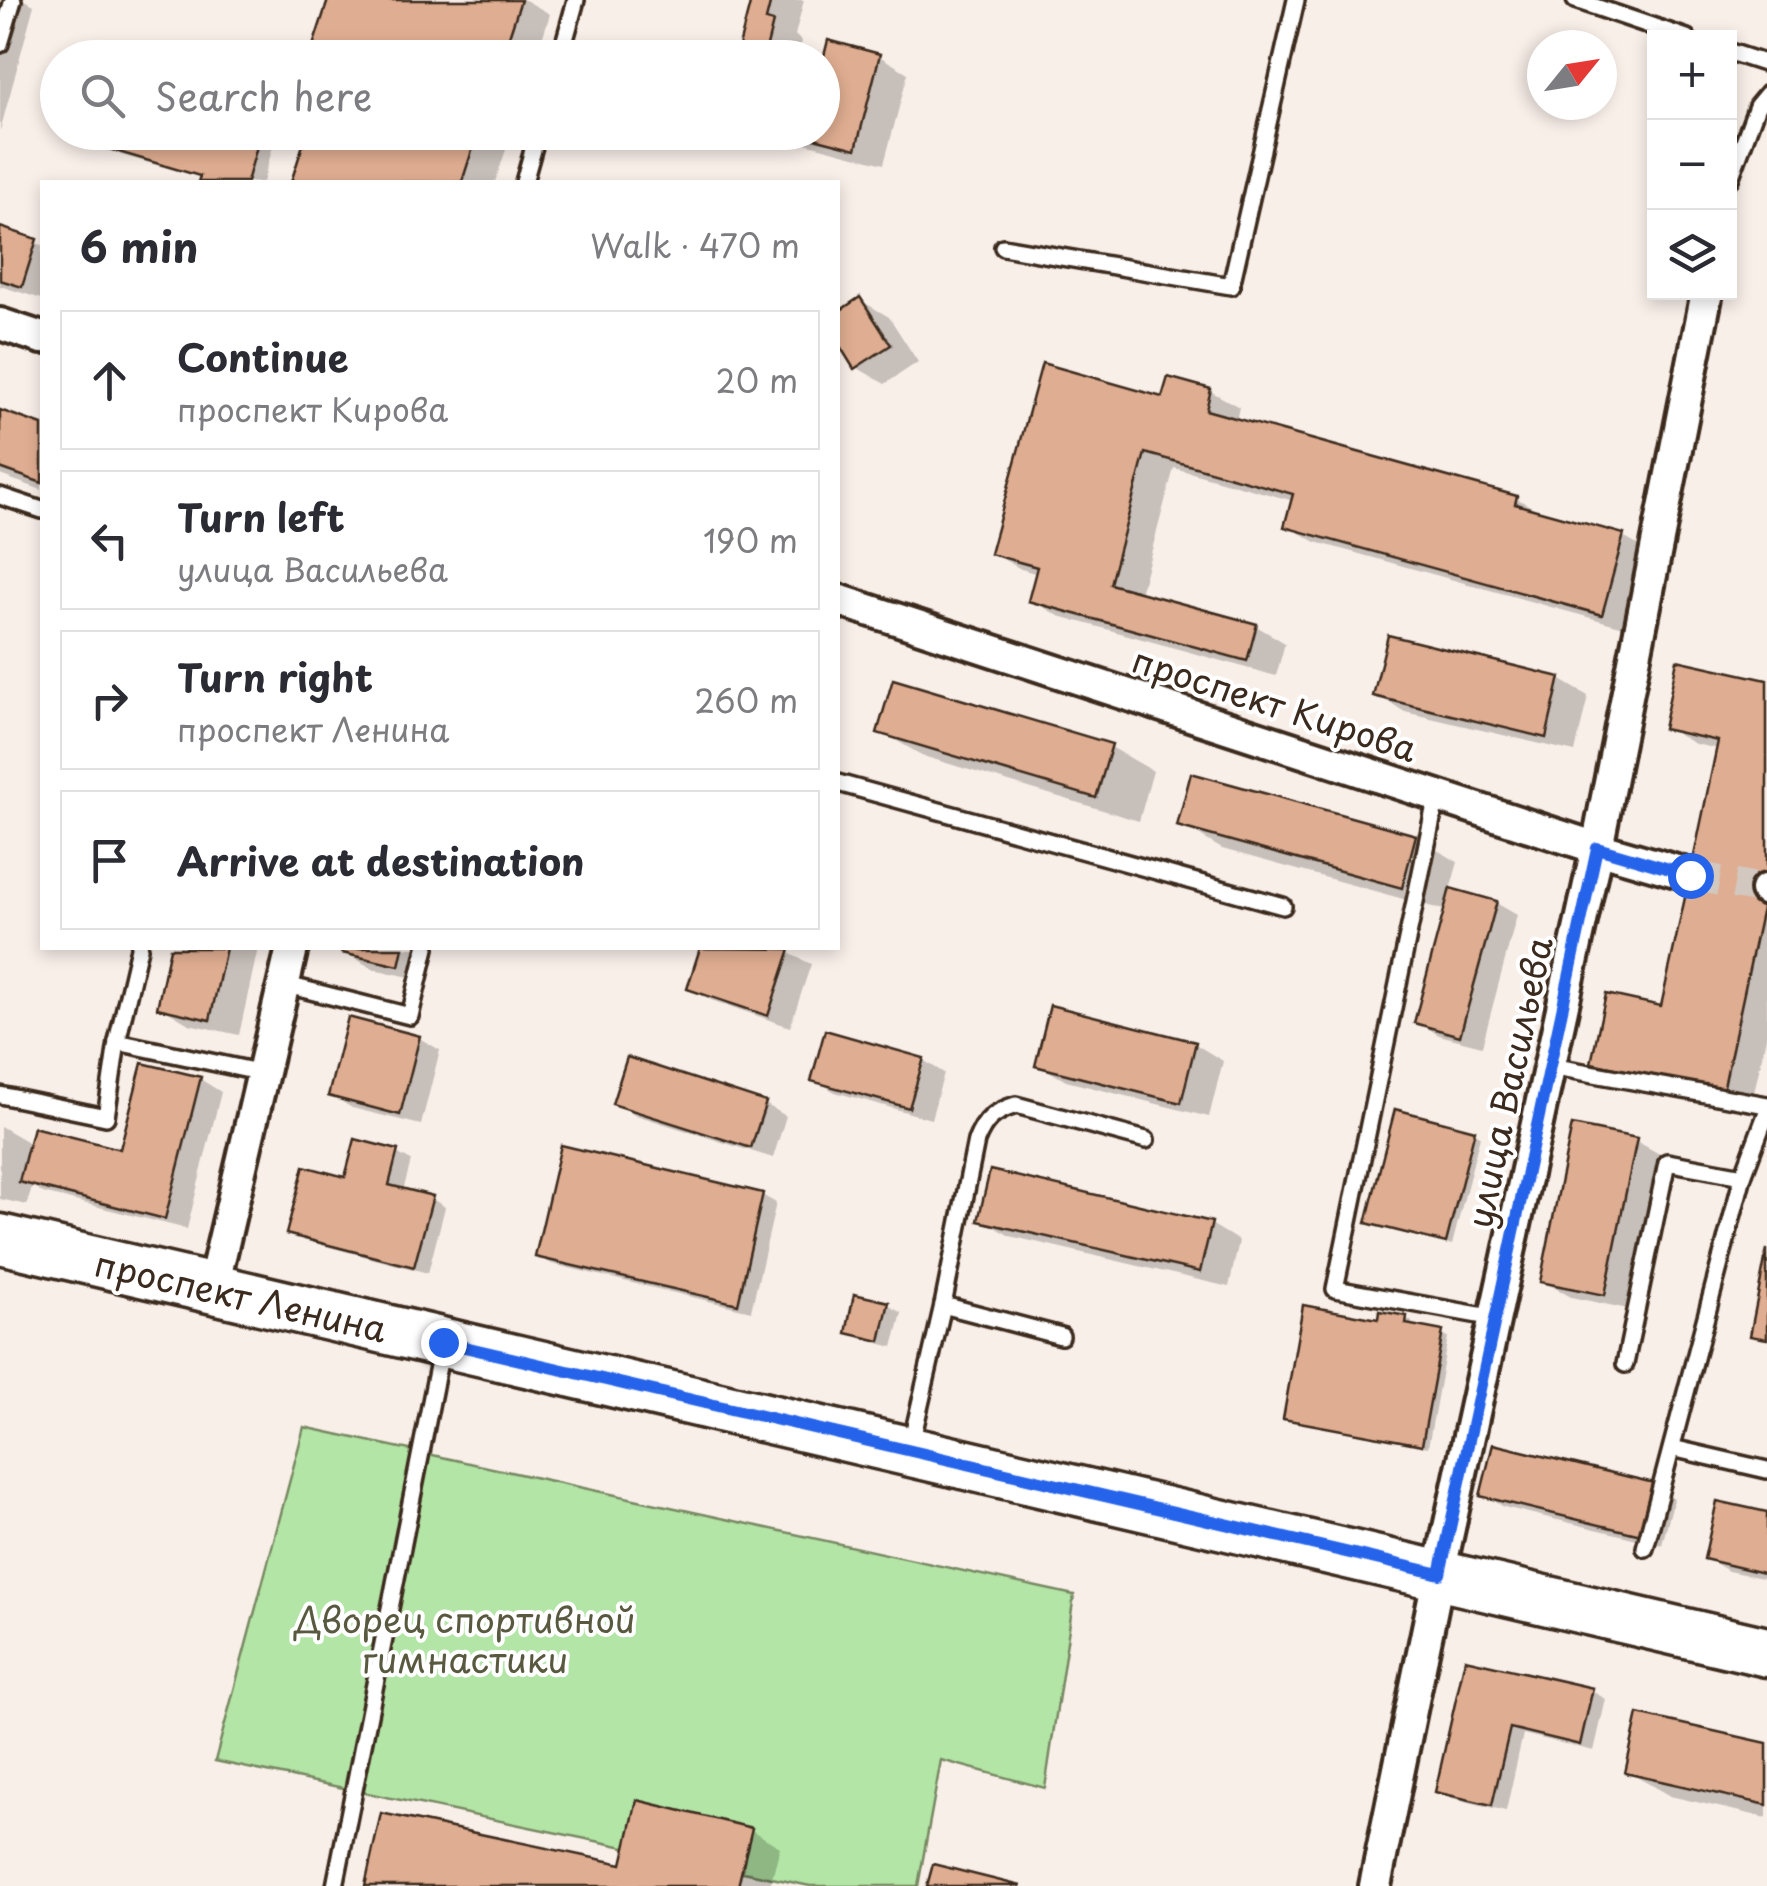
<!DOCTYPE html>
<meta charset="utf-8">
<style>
body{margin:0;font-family:"Playpen Sans",sans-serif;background:#f7f7f7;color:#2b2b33}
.controls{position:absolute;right:30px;top:30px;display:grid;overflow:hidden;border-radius:0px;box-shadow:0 5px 15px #0003}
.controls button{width:90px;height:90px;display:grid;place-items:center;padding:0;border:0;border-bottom:2px solid #e1e1e2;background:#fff;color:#2b2b33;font:50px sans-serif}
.compass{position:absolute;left:1527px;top:30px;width:90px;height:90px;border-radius:50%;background:#fff;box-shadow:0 5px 15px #0003;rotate:60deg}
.stop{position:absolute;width:30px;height:30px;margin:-22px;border:8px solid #2563eb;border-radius:50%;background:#fff}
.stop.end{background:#2563eb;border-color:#fff;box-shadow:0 2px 10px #0008}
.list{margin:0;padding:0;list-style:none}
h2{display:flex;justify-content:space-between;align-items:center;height:130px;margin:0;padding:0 40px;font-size:42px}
h2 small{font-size:32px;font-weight:400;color:#7c7c81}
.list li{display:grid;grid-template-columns:65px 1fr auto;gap:30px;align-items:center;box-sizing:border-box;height:140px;margin:0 20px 20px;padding:0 20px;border:2px solid #e1e1e2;border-radius:0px}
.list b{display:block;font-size:38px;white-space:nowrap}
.list p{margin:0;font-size:32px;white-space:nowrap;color:#7c7c81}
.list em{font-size:32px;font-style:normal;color:#7c7c81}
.icon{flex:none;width:55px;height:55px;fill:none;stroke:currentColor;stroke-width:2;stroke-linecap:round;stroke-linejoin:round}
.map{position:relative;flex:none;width:1767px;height:1886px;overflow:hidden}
.search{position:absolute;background:#fff;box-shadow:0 5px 15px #0003;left:40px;top:40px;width:800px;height:110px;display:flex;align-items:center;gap:25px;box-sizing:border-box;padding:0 35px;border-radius:55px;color:#7c7c81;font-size:38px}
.panel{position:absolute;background:#fff;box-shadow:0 5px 15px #0003;left:40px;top:180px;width:800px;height:770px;border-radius:0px}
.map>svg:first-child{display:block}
.green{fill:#b3e5a6;stroke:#778862;stroke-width:2.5}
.shadow{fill:#0003}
.building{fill:#dfad91;stroke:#3b2a1e;stroke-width:2.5}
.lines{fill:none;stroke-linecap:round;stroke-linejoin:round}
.street-tunnel{stroke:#d3c8c0;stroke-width:30;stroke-dasharray:30 15;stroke-linecap:butt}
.lane-casing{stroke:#3b2a1e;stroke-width:22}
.street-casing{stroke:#3b2a1e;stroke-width:38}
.primary-casing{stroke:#3b2a1e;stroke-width:55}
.lane{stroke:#fff;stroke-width:15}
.street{stroke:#fff;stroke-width:30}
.primary{stroke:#fff;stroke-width:48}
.route{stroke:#2563eb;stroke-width:12}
.labels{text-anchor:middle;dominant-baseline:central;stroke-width:8;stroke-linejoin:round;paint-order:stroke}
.street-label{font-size:35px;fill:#3b2a1e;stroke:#fff}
.park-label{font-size:35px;fill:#595940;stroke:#fff}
</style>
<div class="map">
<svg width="1767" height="1886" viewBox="0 0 1767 1886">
<rect width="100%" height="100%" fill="#f9efe9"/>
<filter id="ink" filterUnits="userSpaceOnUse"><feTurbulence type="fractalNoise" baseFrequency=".01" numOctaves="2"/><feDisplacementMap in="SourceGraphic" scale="20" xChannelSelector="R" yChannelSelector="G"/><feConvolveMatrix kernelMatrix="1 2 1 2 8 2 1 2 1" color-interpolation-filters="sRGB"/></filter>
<g filter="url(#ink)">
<polygon class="green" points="304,1427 1074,1595 1045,1788 941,1760 918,1886 810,1886 215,1761"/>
<g class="shadow">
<polygon points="0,0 24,0 34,5 0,131"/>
<polygon points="331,0 525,0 550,14 536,58 319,58"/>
<polygon points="753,0 804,0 795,35 801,41 797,58 738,58"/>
<polygon points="879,56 908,73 884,164 764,132 822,132"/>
<polygon points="112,132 277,132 263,182 201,182 202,178 121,155 108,147"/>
<polygon points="310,132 512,132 495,182 294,182"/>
<polygon points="0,230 42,245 42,299 0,286"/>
<polygon points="860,300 889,317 918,362 885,384 856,367 838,339 838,315"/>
<polygon points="1210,391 1239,407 1236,421 1516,498 1546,515 1623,537 1652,553 1631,629 1316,542 1287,526 1294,501 1174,468 1140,594 1256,626 1285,643 1276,676 1059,616 1031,600 1038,574 1021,569 992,553 1164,400"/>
<polygon points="0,412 42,428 42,490 0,475"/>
<polygon points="1559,679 1588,696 1575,752 1405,712 1376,695"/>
<polygon points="1767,682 1767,1033 1751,1106 1623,1078 1594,1062 1663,1009 1719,749 1695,744 1666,728"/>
<polygon points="880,731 1111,747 1153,771 1139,821 923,756"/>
<polygon points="1180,824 1415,837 1458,862 1450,890 1496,903 1517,915 1482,1046 1439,1035 1417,1022 1447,911 1222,849"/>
<polygon points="173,948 258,948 239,1035 189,1024 160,1007"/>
<polygon points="346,948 435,948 428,981 373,969 345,952"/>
<polygon points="703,948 778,948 811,964 790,1027 711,1000 690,988"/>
<polygon points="419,1038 440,1050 421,1125 352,1108 331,1095"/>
<polygon points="1195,1044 1223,1061 1209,1117 1066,1081 1037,1064"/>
<polygon points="923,1060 944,1073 931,1119 835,1092 814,1079"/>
<polygon points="200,1079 221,1092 187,1229 43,1193 32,1186 27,1205 0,1199 0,1126 31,1144 122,1152"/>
<polygon points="615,1103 765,1104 786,1116 773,1158 636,1115"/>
<polygon points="1474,1132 1480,1136 1452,1245 1375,1225"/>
<polygon points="1636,1141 1665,1157 1633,1310 1571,1297 1543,1281"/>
<polygon points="397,1153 411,1161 403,1191 432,1199 445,1207 428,1273 303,1240 289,1232 347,1180"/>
<polygon points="762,1195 776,1203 751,1311 552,1264 538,1256"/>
<polygon points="981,1219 1211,1224 1239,1241 1229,1287 1010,1236"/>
<polygon points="888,1305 902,1313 893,1347 862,1339 848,1331"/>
<polygon points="1406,1318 1412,1322 1411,1328 1448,1337 1428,1447 1285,1418 1380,1322"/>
<polygon points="1653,1485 1674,1498 1662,1545 1504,1507 1483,1494"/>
<polygon points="1767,1514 1767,1579 1728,1571 1707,1558"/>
<polygon points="1467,1662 1592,1691 1606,1699 1594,1751 1523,1734 1506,1811 1452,1798 1438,1790"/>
<polygon points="1767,1745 1767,1818 1670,1796 1628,1772"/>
<polygon points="751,1830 780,1847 770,1886 368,1886 624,1867"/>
</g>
<g class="building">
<polygon points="328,0 521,0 502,58 317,58 310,55"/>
<polygon points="751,0 771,0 766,20 773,22 764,58 736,58"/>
<polygon points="828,40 880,54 856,149 791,132 822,132 822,64"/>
<polygon points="109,132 261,132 247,182 198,182 200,176 105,148"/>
<polygon points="307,132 478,132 462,182 291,182"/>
<polygon points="0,227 37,239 22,287 0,280"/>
<polygon points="860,297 891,345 854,369 838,343 838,312"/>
<polygon points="1042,363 1162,397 1168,377 1211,389 1206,410 1517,496 1515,504 1624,534 1602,615 1284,527 1293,494 1145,453 1110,584 1257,624 1247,661 1028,601 1037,567 990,554"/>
<polygon points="0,410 42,425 42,483 0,468"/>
<polygon points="1388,635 1560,677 1546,738 1373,696"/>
<polygon points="1677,660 1767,680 1767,885 1723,1091 1591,1063 1606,994 1661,1006 1690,875 1718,741 1663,729"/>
<polygon points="893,679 1112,744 1096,798 877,733"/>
<polygon points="1191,773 1416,835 1402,888 1177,826"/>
<polygon points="1450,888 1497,901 1460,1036 1414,1023"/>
<polygon points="170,948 226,948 210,1020 157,1008"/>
<polygon points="343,948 403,948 399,966 342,953"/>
<polygon points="700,948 790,949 768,1016 687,989"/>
<polygon points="1050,1005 1196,1042 1181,1103 1035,1066"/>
<polygon points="348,1017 420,1036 400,1115 328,1096"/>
<polygon points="825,1030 924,1058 909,1108 811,1081"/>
<polygon points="627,1057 766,1102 751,1148 612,1104"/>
<polygon points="142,1063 201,1077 165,1219 19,1182 33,1127 120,1149"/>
<polygon points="1395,1109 1475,1130 1446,1243 1366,1223"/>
<polygon points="1572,1125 1637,1138 1605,1295 1540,1282"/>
<polygon points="355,1139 398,1150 389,1185 433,1196 414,1267 286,1234 304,1166 345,1177"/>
<polygon points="561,1145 763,1193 738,1304 535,1257"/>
<polygon points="990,1170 1212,1222 1200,1272 978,1221"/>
<polygon points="1767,1249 1767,1339 1750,1336"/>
<polygon points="854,1294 889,1302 880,1341 846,1333"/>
<polygon points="1303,1305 1378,1319 1379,1311 1407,1316 1406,1324 1443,1331 1422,1445 1283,1419"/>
<polygon points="1493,1444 1654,1483 1641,1535 1480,1496"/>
<polygon points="1717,1501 1767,1512 1767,1574 1704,1559"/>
<polygon points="1465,1659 1593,1688 1580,1745 1510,1728 1492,1805 1435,1792"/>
<polygon points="1638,1714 1767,1743 1767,1805 1625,1773"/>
<polygon points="637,1800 752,1828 738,1886 365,1886 381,1813 622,1864"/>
<polygon points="933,1864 1021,1886 927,1886"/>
</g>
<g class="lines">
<polyline class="street-tunnel" points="1690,875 1766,890"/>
<defs>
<g id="lane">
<polyline points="1575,0 1687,38"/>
<polyline points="0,44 13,0"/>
<polyline points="1730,52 1767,64"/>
<polyline points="560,58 576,0"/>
<polyline points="1730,179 1757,106 1767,94"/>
<polyline points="524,182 538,132"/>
<polyline points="1003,247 1231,286 1296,0"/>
<polyline points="0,496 42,510"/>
<polyline points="838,783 1283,906"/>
<polyline points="1437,795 1335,1289 1495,1318"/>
<polyline points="283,984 410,1016 426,948"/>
<polyline points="117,1042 263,1073"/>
<polyline points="1550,1066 1767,1105"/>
<polyline points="0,1095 106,1117 117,1042 139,948"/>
<path d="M943,1305l33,-164c9,-22 18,-29 40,-36l130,35"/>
<polyline points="1625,1364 1667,1162 1743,1176 1767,1112"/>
<polyline points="910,1448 943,1305 1061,1336"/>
<polyline points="1672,1448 1767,1470"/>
<polyline points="1645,1548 1743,1176"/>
<polyline points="335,1886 442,1346"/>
</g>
<g id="street">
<polyline points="0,324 42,338"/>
<polyline points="838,600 1597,848 1690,875"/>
<polyline points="1766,890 1767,890"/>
<polyline points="213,1287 292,948"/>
<polyline points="1375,1886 1439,1574 1597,848 1707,292"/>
</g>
<polyline id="primary" points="0,1239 1767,1652"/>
</defs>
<use href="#lane" class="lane-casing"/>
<use href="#street" class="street-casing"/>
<use href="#primary" class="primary-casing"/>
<use href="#lane" class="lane"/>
<use href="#street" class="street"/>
<use href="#primary" class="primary"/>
</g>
</g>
<g class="lines" filter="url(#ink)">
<polyline class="route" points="443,1342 1440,1574 1597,848 1690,875"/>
</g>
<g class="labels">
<g class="street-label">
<text transform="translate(1275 703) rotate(18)">проспект Кирова</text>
<text transform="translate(1508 1082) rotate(-78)">улица Васильева</text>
<text transform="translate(241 1295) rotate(13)">проспект Ленина</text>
</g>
<g class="park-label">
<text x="465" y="1618">Дворец спортивной<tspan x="465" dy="40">гимнастики</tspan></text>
</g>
</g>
</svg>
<div class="controls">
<button>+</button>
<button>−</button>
<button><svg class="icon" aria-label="layers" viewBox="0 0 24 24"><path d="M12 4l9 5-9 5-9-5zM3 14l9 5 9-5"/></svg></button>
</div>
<svg class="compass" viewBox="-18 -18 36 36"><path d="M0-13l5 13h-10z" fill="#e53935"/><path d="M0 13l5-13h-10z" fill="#7c7c81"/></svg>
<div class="stop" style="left:1690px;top:875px"></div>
<div class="stop end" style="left:443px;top:1342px"></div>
<div class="search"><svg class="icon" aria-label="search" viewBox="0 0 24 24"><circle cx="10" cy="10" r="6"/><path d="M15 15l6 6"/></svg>Search here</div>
<section class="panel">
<h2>6 min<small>Walk · 470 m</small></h2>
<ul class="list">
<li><svg class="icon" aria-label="ahead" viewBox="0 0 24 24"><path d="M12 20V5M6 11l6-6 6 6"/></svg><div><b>Continue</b><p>проспект Кирова</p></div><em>20 m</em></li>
<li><svg class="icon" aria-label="left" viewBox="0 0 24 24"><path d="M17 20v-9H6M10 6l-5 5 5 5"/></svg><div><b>Turn left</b><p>улица Васильева</p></div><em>190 m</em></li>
<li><svg class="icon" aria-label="right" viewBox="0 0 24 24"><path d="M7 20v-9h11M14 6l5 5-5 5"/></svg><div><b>Turn right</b><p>проспект Ленина</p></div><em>260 m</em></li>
<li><svg class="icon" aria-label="arrive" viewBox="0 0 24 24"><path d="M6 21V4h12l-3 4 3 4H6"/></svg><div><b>Arrive at destination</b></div></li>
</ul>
</section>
</div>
